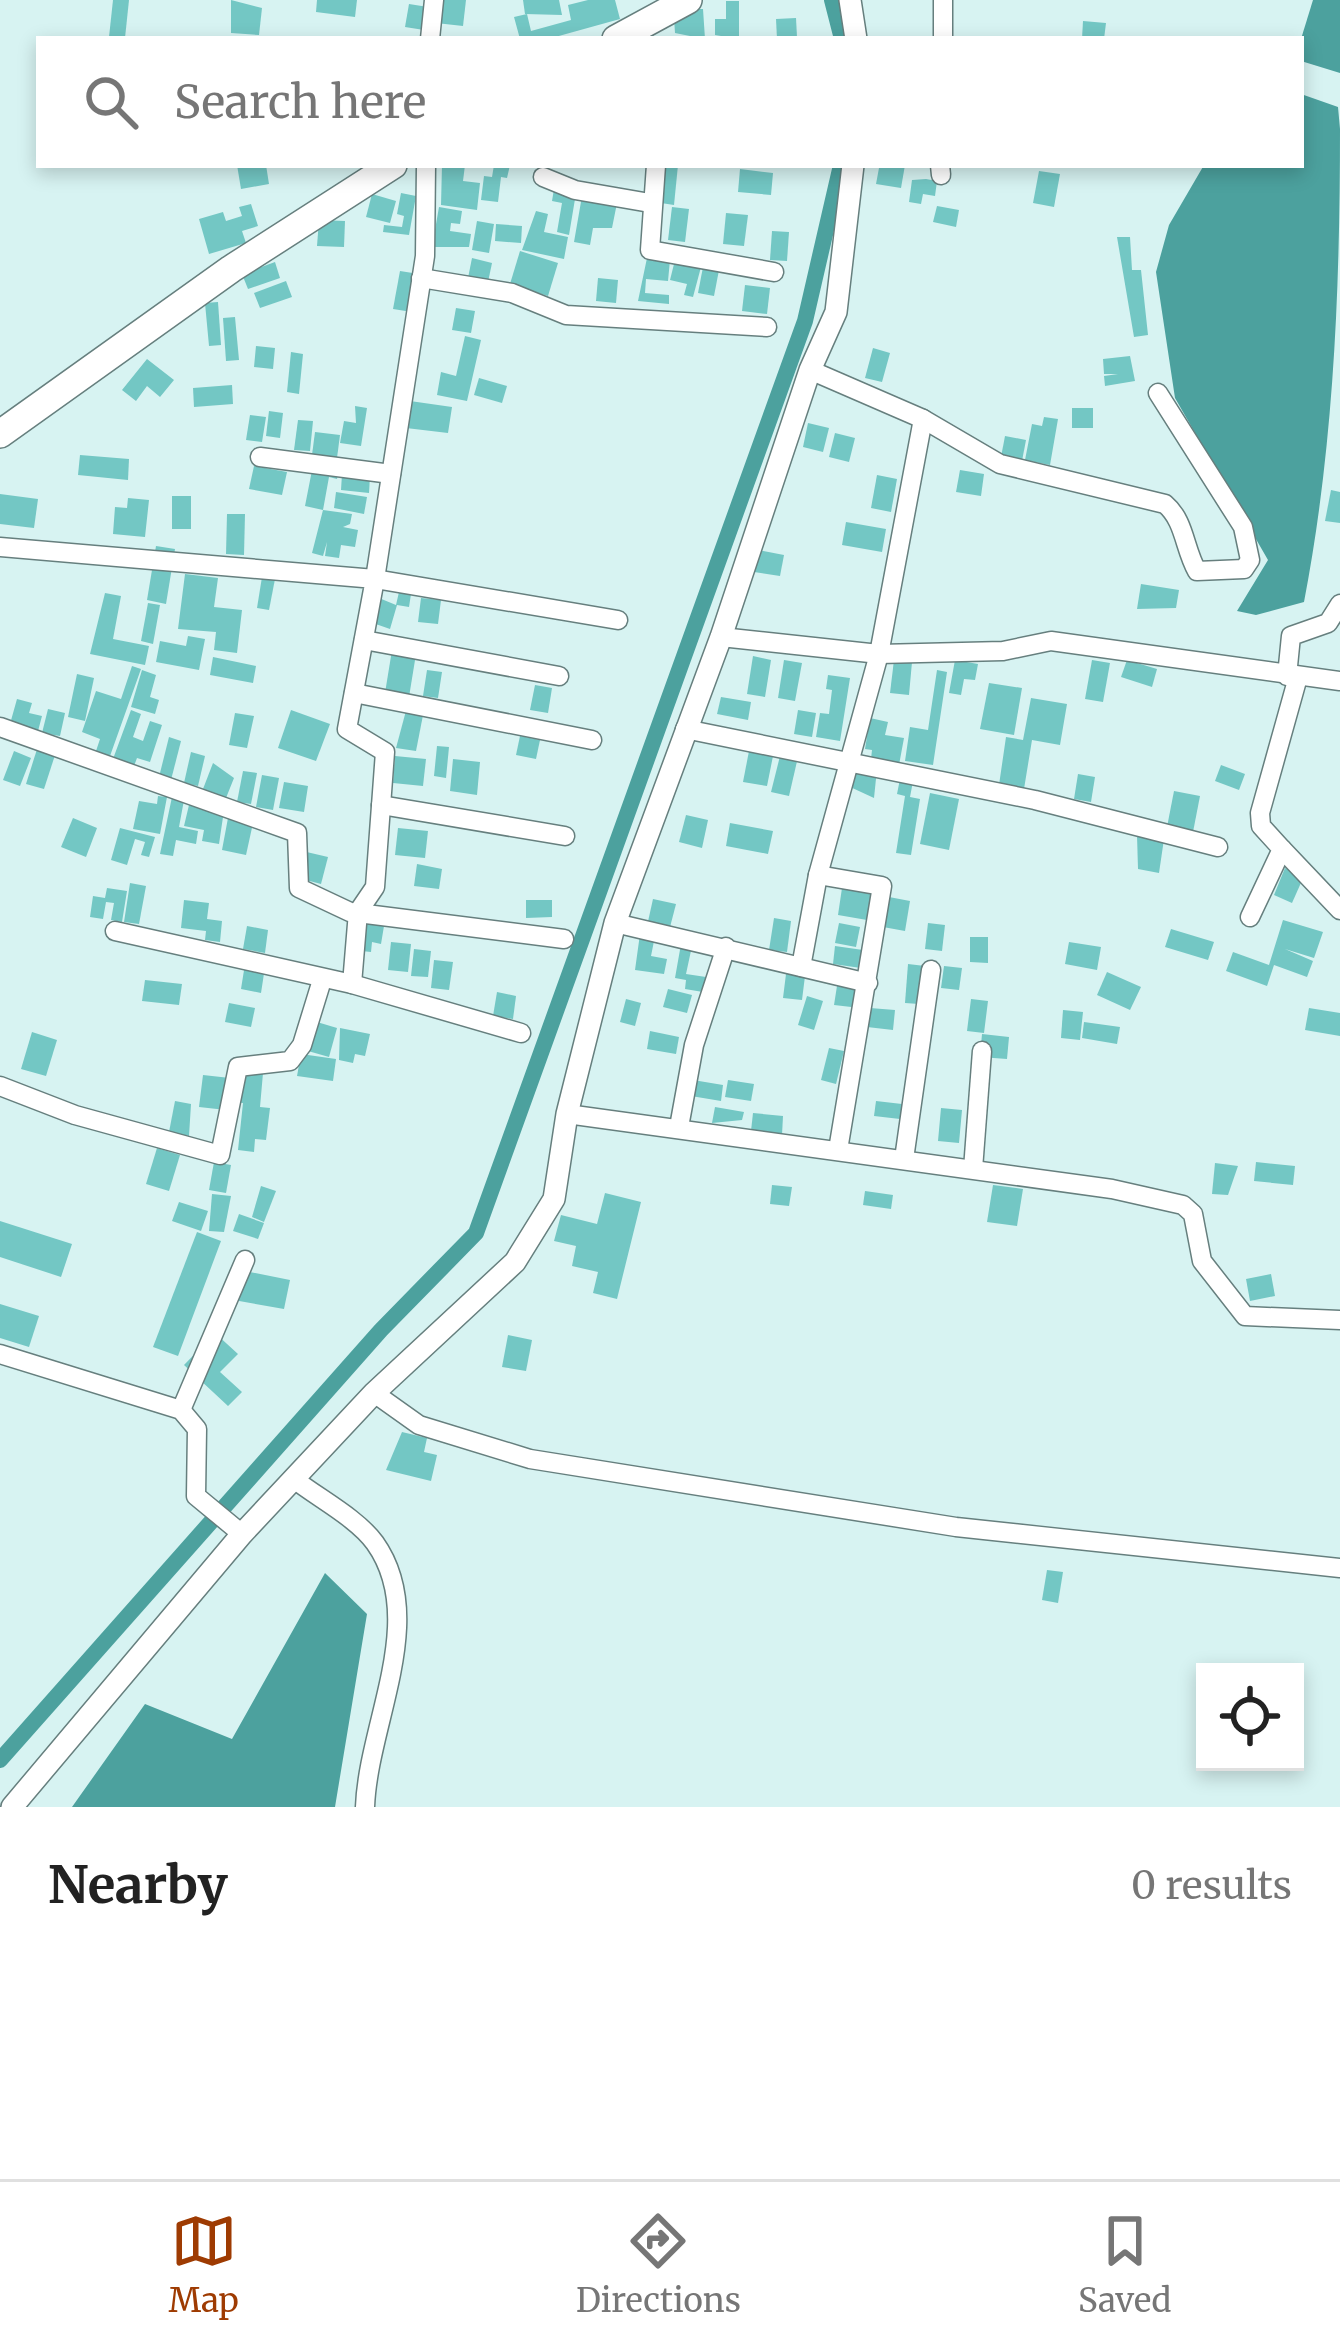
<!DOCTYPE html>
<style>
body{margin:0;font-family:Merriweather,serif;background:#f6f6f6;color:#222}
.controls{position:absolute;right:36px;bottom:36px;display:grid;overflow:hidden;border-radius:0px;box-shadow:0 6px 18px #0003}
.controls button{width:108px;height:108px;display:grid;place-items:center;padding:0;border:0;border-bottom:3px solid #e0e0e0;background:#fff;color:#222;font:60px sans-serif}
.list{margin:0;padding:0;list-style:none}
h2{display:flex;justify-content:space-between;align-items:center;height:156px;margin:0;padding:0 48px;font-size:51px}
h2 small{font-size:39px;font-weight:400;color:#767676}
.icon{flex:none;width:66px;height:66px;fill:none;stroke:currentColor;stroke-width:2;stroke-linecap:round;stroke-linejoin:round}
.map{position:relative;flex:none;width:1340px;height:1807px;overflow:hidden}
.search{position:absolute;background:#fff;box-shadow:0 6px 18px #0003;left:36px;right:36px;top:36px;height:132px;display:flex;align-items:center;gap:30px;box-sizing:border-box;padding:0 42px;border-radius:0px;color:#767676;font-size:45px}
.sheet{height:372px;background:#fff}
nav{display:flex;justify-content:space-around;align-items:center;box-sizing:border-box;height:168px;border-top:3px solid #e0e0e0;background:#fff;font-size:33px;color:#767676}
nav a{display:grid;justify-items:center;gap:6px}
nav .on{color:#9e3b02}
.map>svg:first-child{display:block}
.water{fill:#4ca19e}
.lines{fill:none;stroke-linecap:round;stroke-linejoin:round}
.canal{stroke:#4ca19e;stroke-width:16}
.building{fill:#73c7c4}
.minor-casing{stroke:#667f7e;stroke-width:21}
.tertiary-casing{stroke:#667f7e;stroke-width:24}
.primary-casing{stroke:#667f7e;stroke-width:30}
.minor{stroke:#fff;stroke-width:18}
.tertiary{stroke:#fff;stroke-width:21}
.primary{stroke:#fff;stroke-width:27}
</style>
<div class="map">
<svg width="1340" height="1807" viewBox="0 0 1340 1807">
<rect width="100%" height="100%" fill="#d7f3f2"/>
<g class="water">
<polygon points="1313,0 1340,0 1340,73 1301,61 1301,39"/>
<path d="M1301,94l37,13 2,22c0,158 -6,317 -36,473l-48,13 -19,-4 31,-51 -93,-162 -19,-126 13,-47 35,-60h97z"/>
<polygon points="325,1573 367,1614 335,1807 72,1807 145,1704 232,1739"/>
</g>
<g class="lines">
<g class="canal">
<polyline points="832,0 842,39"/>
<polyline points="0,1760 381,1330 476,1233 805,321 841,165"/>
</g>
</g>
<g class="building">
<polygon points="113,0 129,0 125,38 109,37"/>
<polygon points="231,0 262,8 259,35 231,33"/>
<polygon points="317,0 357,0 355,17 316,12"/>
<polygon points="438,0 466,0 463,26 436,23"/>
<polygon points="523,0 559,0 562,15 525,14"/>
<polygon points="588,0 615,0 620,19 548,39 520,39 514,17 527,14 531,31 571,20 568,5"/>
<polygon points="726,1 739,1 739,39 715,35 715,19 726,19"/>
<polygon points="409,4 428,7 424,30 405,27"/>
<polygon points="685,9 703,9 705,39 675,33 674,18 685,18"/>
<polygon points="796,18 797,37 777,39 776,19"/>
<polygon points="1083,21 1106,23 1104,39 1082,39"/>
<polygon points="237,165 266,165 269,184 241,189"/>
<polygon points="442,165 465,165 463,181 480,183 477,210 441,205"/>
<polygon points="494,165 510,165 507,178 501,177 498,202 481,200 484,176 492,177"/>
<polygon points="666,165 678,165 674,205 661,203"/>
<polygon points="888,165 905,165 901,188 876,184 879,168"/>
<polygon points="740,169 773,173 771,195 738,192"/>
<polygon points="1039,171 1060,174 1054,207 1033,203"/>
<polygon points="926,179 937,181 935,196 923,194 921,204 909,202 912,180"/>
<polygon points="554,189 576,193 569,235 557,232 562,203 552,201"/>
<polygon points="401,193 416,196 409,235 383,232 384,225 402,227 404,216 397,214"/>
<polygon points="372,194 396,201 390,223 366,217"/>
<polygon points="582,196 617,203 612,228 593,228 590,245 574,242"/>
<polygon points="251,204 258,226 242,231 246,243 209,254 199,219 223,212 226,221 242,216 239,207"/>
<polygon points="937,206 959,210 956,227 933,222"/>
<polygon points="439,207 462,211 460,224 451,223 450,231 471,234 469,247 432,247"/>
<polygon points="672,207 689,209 685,242 668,240"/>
<polygon points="536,211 548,214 544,232 568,237 564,259 522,250"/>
<polygon points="726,213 748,215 744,246 723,244"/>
<polygon points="319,220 345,221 344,247 317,246"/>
<polygon points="477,221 494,224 489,253 472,250"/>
<polygon points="496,224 522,226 521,243 495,241"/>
<polygon points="772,231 789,232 787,261 770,260"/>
<polygon points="1117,237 1130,237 1132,270 1141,270 1148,335 1134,337"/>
<polygon points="520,251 558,263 548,296 510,284"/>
<polygon points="472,258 492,263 488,282 468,278"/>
<polygon points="647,258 670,260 668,281 646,279 645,293 669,295 669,304 638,301"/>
<polygon points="675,260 701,267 693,297 684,295 687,284 670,280"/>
<polygon points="275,262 280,278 248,289 242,274"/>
<polygon points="703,267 719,270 714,296 698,293"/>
<polygon points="400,271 419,274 412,312 393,309"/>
<polygon points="598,278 618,280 616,303 596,301"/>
<polygon points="286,281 292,297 260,308 254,293"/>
<polygon points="745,285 770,288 767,314 742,311"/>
<polygon points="218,302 221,345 209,346 205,303"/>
<polygon points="456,308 475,311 471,333 452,330"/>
<polygon points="235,317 239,360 226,361 223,318"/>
<polygon points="465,336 481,340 467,401 437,395 441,372 456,376"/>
<polygon points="256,346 275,348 273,369 254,367"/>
<polygon points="873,348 890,353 882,382 865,378"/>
<polygon points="291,352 303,354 299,394 287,392"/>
<polygon points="1130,356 1135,381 1105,386 1104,376 1118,374 1104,374 1103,359"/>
<polygon points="147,359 174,380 160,397 147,386 136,401 122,390"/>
<polygon points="479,378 507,386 502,403 474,395"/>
<polygon points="232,385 233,404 194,407 193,388"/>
<polygon points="410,401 452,407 448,433 406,428"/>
<polygon points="355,406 367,408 361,446 340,443 344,421 356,423"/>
<rect x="1072" y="408" width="21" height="20"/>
<polygon points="269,411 283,413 280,438 266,436"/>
<polygon points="250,415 266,417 262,442 246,440"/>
<polygon points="1044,417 1058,419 1050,465 1025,460 1032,424 1042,426"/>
<polygon points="298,420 313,421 310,451 294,450"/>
<polygon points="808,423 829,428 823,452 803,447"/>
<polygon points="315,432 340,435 337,458 312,455"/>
<polygon points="835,433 855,438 849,462 829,457"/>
<polygon points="1005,436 1026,440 1022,461 1001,457"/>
<polygon points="80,455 129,459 128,480 78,475"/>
<polygon points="314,460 340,465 337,479 329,477 323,510 305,506"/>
<polygon points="254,466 287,472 282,495 249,489"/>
<polygon points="960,470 984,474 981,496 956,492"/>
<polygon points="342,474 370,476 369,493 341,490"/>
<polygon points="877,475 897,479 891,512 871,508"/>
<polygon points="1331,490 1340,492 1340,523 1325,521"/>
<polygon points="336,492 367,497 364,514 334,508"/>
<polygon points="0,494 38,499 34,528 0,524"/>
<rect x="172" y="496" width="19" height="33"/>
<polygon points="128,498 149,500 145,537 113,534 115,507 127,508"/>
<polygon points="323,510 352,514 350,524 343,527 358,530 355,547 341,545 339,558 325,556 327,542 323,556 312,553"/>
<polygon points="227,514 245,514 244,555 226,554"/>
<polygon points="846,522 886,529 882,552 842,545"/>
<polygon points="156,546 175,549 166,604 147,600"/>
<polygon points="758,550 784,555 780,576 754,572"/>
<polygon points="185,574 218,578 214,607 242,610 237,653 214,650 216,632 178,629"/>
<polygon points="262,577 275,579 269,610 257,608"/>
<polygon points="1141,584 1179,590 1176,608 1137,609"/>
<polygon points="399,592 411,594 409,607 397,605 390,629 370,622 379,598 396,605"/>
<polygon points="105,593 121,596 113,639 149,646 145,665 90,654"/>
<polygon points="421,598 441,600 438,624 418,622"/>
<polygon points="148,603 160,605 153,644 141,641"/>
<polygon points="188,636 205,639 199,670 156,662 160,641 186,646"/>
<polygon points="392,650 416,654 409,697 385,693"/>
<polygon points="753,656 771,660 765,697 747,694"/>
<polygon points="213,657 256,666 253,683 210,675"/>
<polygon points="784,660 802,663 795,701 778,698"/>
<polygon points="894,660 912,662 909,695 890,693"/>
<polygon points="955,660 978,664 975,680 964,679 961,695 949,693"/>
<polygon points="1092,660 1110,663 1103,702 1085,699"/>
<polygon points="1127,660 1157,669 1152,687 1121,677"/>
<polygon points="132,666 141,669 110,756 96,751 100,739 82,732 96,691 121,699"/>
<polygon points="142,670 156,675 150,697 159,700 155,714 131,707"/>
<polygon points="427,670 442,672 438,698 423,696"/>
<polygon points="937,670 947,672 933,765 905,761 910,727 928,730"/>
<polygon points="77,674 94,678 85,721 68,717"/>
<polygon points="828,675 850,678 840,741 816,737 820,713 829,714 832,690 826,689"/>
<polygon points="989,683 1022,688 1014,735 980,729"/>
<polygon points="535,685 552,688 548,713 530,710"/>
<polygon points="721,697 751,702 748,720 717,714"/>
<polygon points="1031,698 1067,704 1060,745 1032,740 1024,789 999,785 1006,737 1023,740"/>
<polygon points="17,699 32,703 29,713 42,716 38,731 10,724"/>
<polygon points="407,707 424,710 416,751 396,748"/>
<polygon points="48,709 65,713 60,736 42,733"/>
<polygon points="131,710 141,714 133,737 143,741 150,721 162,725 150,762 137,758 134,766 113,759"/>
<polygon points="291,710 330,724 316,761 278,748"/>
<polygon points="798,710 816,713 812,737 794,734"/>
<polygon points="235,713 254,716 247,748 229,745"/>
<polygon points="870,718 888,722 885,735 904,738 899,765 871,759 872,750 865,749"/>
<polygon points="520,736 540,740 536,759 516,755"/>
<polygon points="169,737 181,741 171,780 159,777"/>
<polygon points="38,746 56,752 44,789 26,784"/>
<polygon points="437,746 449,747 446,778 434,776"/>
<polygon points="14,751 31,758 20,786 3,780"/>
<polygon points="749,751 773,756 767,786 743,782"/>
<polygon points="191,752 205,756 198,786 184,783"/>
<polygon points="781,752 798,757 789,796 771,792"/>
<polygon points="395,756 426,759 423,786 393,783"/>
<polygon points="453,759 480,762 477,795 450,791"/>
<polygon points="213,763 234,778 226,798 203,789"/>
<polygon points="842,765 877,769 874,798 848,786"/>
<polygon points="1221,765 1245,774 1239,790 1215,781"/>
<polygon points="243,771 257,773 251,804 237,802"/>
<polygon points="901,774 914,776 910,797 920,799 911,855 896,853 905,796 897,794"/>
<polygon points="1078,774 1095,777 1091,802 1074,799"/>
<polygon points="262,775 279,778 273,810 256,807"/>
<polygon points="284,782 308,786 304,812 279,808"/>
<polygon points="1174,791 1200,796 1193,832 1167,827"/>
<polygon points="930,793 959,799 949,850 920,844"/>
<polygon points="158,796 167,797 160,834 133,829 139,801 157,804"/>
<polygon points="172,797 184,800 179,827 198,831 196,844 176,840 173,856 160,854"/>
<polygon points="189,805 223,817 219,844 202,841 204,830 184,826"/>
<polygon points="686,815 708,820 702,848 679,842"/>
<polygon points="73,818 97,828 86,857 61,847"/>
<polygon points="228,818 253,823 246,855 222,850"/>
<polygon points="730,823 773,831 768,854 726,846"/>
<polygon points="120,828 155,837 149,857 141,855 145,842 135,839 127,865 111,860"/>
<polygon points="398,828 428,831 425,858 395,855"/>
<polygon points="1137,835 1164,839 1159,873 1138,869"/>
<polygon points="298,850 328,857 321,884 306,880"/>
<polygon points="417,864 442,869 439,889 414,886"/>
<polygon points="1285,868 1304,876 1292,903 1274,895"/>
<polygon points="130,883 146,886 139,924 124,922"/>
<polygon points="107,888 127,891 122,922 111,920 114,903 106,902 103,919 90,917 93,896 105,898"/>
<polygon points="842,888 872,893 867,920 838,915"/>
<polygon points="889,897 910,901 905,931 883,927"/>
<polygon points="653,899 676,904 669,931 647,926"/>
<polygon points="184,900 209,903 207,919 222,921 220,942 205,940 206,931 181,928"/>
<polygon points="526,900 552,900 552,917 526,918"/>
<polygon points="363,910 386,914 381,944 372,942 371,952 352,950"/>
<polygon points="774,918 791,921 787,952 769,950"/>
<polygon points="1283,920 1323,932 1314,958 1285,949 1313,961 1307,977 1274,965 1267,986 1226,971 1233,952 1269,965"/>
<polygon points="839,923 860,927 856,947 835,943"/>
<polygon points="928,923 945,925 942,951 925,949"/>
<polygon points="247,926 268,930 265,953 243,949"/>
<polygon points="1171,929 1214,942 1208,960 1165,947"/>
<polygon points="640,934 655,936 651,956 667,959 664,974 635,970"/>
<polygon points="970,937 988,937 988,963 970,962"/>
<polygon points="391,942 411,944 408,972 388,970"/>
<polygon points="1069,942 1101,947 1097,970 1065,964"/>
<polygon points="681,944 692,946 686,974 706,977 703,992 685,989 686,980 675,978"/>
<polygon points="835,946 863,950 861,968 833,964"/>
<polygon points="414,949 431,951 428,977 411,976"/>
<polygon points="434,960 453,962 449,990 431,988"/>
<polygon points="245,964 265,967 261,993 241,989"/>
<polygon points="908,964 925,966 919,1004 905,1003"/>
<polygon points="944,966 962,968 959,990 941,988"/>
<polygon points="1107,972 1141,987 1130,1010 1097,995"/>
<polygon points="786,974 805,976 802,1000 783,998"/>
<polygon points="145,980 182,984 179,1005 142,1001"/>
<polygon points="837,986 863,989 860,1008 834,1005"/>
<polygon points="668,989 692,995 687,1013 663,1007"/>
<polygon points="497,992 516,996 513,1019 493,1016"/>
<polygon points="807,996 823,1001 814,1030 798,1025"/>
<polygon points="626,999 641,1003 635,1026 620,1022"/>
<polygon points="971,999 988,1001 984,1033 967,1031"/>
<polygon points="229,1003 255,1008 251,1027 225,1022"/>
<polygon points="870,1008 895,1010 893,1030 867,1027"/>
<polygon points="1309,1008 1340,1013 1340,1036 1305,1030"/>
<polygon points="1063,1010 1083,1012 1080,1040 1061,1038"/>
<polygon points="317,1022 337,1028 329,1057 308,1051"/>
<polygon points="1084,1022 1120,1027 1117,1044 1082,1038"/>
<polygon points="340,1028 370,1034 365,1056 355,1054 353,1063 339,1060"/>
<polygon points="650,1031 679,1037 676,1054 647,1049"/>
<polygon points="32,1032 57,1040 46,1076 21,1069"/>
<polygon points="982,1034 1009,1037 1007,1059 980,1057"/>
<polygon points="829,1048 844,1051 836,1084 821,1080"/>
<polygon points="301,1054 336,1059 333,1081 297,1076"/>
<polygon points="237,1070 263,1073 260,1107 270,1108 266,1140 255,1139 254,1152 238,1150 243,1103 233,1102"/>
<polygon points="203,1075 230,1078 226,1110 199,1107"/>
<polygon points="693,1080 723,1085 721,1101 691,1096"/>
<polygon points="728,1080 754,1084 751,1101 725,1097"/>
<polygon points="175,1101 191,1104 189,1136 169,1132"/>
<polygon points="876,1101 902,1104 900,1119 874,1116"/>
<polygon points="715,1107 744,1112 742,1120 712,1123"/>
<polygon points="941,1108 962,1110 959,1143 938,1141"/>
<polygon points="753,1113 783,1116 782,1135 751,1131"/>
<polygon points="157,1148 180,1155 169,1191 146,1184"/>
<polygon points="214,1162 231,1165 226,1193 209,1190"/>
<polygon points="1256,1162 1295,1166 1293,1185 1254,1181"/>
<polygon points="1215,1163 1238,1166 1228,1195 1212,1194"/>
<polygon points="772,1185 792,1187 789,1206 770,1204"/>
<polygon points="993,1185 1023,1189 1017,1226 987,1222"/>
<polygon points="261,1186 276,1191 264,1222 252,1217"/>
<polygon points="865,1191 893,1195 891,1209 863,1205"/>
<polygon points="605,1193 641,1202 617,1299 593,1293 598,1272 572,1266 576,1246 554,1241 561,1215 597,1224"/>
<polygon points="212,1194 231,1196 224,1232 209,1231"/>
<polygon points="179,1202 208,1211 201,1231 172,1221"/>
<polygon points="239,1214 264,1223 258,1239 233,1231"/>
<polygon points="0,1221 72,1244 61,1277 0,1257"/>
<polygon points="197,1232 221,1241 178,1356 153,1347"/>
<polygon points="235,1269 290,1280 284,1309 228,1299"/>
<polygon points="1271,1274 1275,1296 1250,1301 1246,1279"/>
<polygon points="0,1304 39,1316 29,1347 0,1338"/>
<polygon points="215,1333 238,1354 220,1372 242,1392 228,1406 184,1365"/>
<polygon points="508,1335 532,1340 526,1371 502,1367"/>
<polygon points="402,1432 427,1438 424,1452 437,1455 431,1481 386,1470"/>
<polygon points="1047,1570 1063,1572 1058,1603 1042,1600"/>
</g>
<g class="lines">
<defs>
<g id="minor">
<polyline points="943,0 943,39"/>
<polyline points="430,39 434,0"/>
<polyline points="426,165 425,256 375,579 618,620"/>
<polyline points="656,165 650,250 774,272"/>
<polyline points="940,165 941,175"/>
<polyline points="543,177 575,190 650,203"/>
<polyline points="421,278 512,293 566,315 767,327"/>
<polyline points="810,370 923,419 879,654 818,875 882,886 838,1150"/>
<path d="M923,419l77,45 165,40c20,17 19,44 32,67l47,-2 6,-9 -7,-33 -85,-134"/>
<polyline points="260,457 391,474"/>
<polyline points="0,547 375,579 347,729 385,752 375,887 358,912 352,984 115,931"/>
<polyline points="721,637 879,654 1003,651 1051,641 1340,681"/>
<polyline points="364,640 559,676"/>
<polyline points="1287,676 1291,636 1328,623 1340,604"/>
<polyline points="354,693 592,740"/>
<polyline points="0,727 297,833 299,888 350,912 564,939"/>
<polyline points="685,729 1035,800 1218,847"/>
<polyline points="381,805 565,836"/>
<polyline points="1282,849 1340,910"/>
<polyline points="1250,917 1282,849 1261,826 1260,813 1298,677"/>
<polyline points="615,923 868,983"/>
<polyline points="801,967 818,875"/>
<polyline points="352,984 521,1033"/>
<polyline points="0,1086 75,1115 220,1155 238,1067 290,1061 302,1045 322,980"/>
<polyline points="567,1114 1112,1189 1183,1205 1193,1214 1202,1261 1245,1316 1340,1320"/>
<polyline points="679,1127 694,1045 726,947"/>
<polyline points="904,1159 931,970"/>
<polyline points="973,1169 982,1051"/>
<polyline points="0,1354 181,1410 197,1429 196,1496 242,1534"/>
<polyline points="374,1393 419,1425 530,1459 956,1527 1340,1568"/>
<polyline points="181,1410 245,1260"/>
<path d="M294,1479c24,19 63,39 81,64 54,76 -7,180 -10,264"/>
</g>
<g id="tertiary">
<polyline points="850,0 856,39"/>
<polyline points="12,1807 242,1534 374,1393 515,1262 554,1199 567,1114 615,923 721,637 810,370 836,312 853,165"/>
</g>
<g id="primary">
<polyline points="616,39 688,0"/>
<polyline points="0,434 231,269 393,165"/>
</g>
</defs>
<use href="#minor" class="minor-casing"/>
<use href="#tertiary" class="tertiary-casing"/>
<use href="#primary" class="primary-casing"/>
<use href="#minor" class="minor"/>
<use href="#tertiary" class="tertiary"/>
<use href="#primary" class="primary"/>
</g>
</svg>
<div class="controls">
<button><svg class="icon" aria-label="locate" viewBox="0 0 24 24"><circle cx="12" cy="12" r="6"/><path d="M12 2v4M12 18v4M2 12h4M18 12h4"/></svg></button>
</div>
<div class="search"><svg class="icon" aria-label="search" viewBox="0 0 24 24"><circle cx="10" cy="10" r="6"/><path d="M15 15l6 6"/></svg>Search here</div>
</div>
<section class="sheet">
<h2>Nearby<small>0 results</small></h2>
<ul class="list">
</ul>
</section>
<nav>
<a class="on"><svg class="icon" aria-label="map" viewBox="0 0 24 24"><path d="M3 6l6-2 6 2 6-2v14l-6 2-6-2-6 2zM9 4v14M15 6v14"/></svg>Map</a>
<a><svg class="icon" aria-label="directions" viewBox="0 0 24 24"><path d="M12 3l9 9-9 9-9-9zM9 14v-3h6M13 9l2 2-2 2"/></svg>Directions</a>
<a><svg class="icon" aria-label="saved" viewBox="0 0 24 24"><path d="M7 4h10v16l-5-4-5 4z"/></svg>Saved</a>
</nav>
